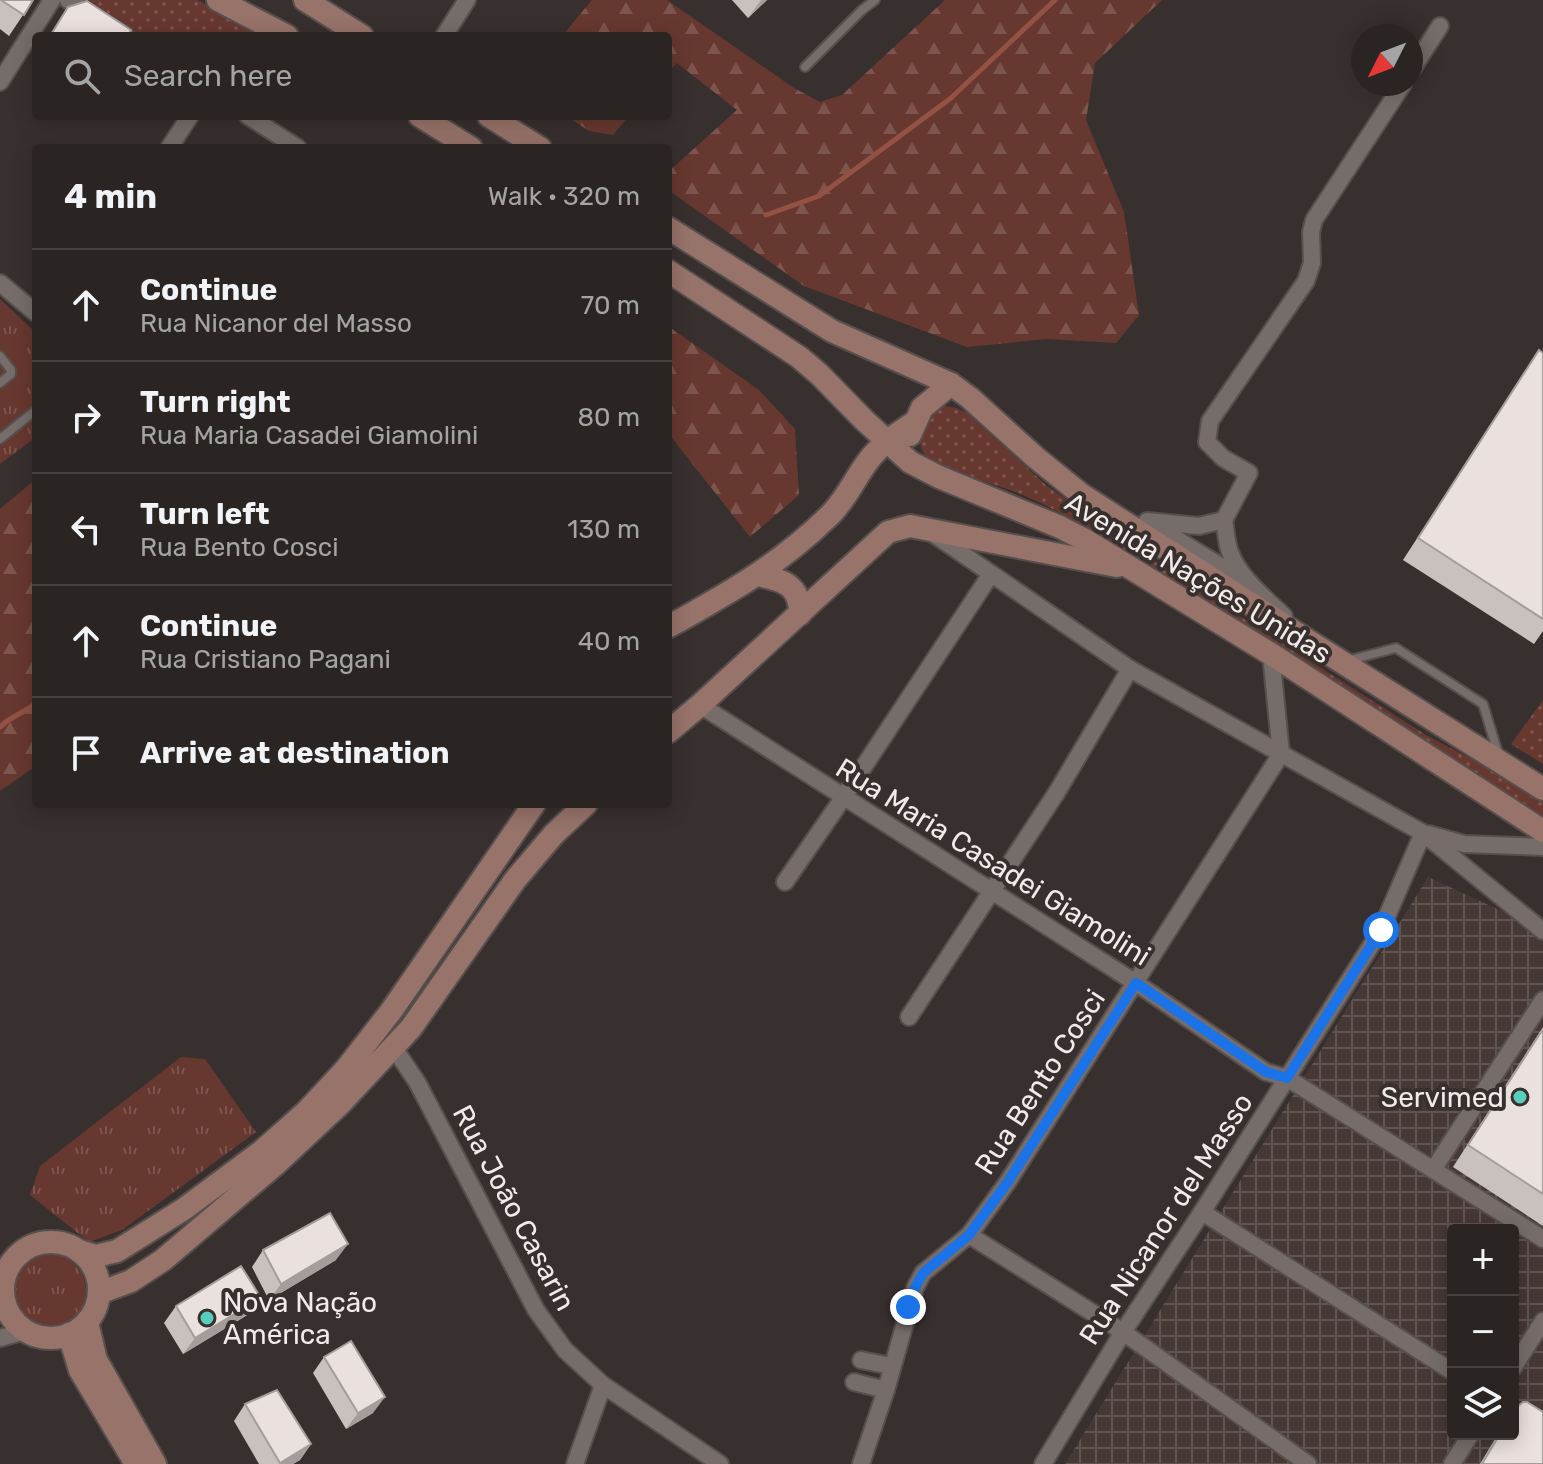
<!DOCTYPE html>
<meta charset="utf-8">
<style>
body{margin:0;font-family:Rubik,sans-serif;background:#322c2a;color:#f1f3f6}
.controls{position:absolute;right:24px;bottom:24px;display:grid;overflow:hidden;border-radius:8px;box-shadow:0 4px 20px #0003}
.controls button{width:72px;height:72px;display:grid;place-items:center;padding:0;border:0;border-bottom:2px solid #464140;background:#2a2422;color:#f1f3f6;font:40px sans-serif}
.compass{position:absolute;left:1351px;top:24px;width:72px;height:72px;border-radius:50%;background:#2a2422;box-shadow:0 4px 20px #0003;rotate:228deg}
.stop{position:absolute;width:24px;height:24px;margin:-18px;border:6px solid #1a73e8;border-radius:50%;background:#fff}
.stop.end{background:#1a73e8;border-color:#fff;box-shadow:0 2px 8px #0008}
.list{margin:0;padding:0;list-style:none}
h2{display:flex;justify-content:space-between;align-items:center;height:104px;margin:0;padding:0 32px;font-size:34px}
h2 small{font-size:26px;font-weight:400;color:#a5a4a5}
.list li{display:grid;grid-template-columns:52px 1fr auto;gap:24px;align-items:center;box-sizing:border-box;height:112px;padding:0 32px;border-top:2px solid #464140}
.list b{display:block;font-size:30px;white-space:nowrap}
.list p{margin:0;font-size:26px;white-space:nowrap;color:#a5a4a5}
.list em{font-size:26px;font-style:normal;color:#a5a4a5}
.icon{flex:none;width:44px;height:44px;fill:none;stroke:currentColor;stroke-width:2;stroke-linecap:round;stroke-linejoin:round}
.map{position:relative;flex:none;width:1543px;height:1464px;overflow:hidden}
.search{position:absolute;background:#2a2422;box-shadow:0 4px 20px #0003;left:32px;top:32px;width:640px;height:88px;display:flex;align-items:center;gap:20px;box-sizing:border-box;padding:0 28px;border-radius:8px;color:#a5a4a5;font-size:30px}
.panel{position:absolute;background:#2a2422;box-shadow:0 4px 20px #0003;left:32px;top:144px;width:640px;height:664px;border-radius:8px}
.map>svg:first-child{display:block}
.industrial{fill:url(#industrial-grid);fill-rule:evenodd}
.grass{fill:url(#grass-dots)}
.forest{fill:url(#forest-firs)}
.park{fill:url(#park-tufts)}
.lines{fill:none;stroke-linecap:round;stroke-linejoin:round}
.stream{stroke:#935244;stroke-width:5}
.lane-casing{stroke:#564f4e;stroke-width:12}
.street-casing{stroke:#564f4e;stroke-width:20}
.secondary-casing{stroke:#564f4e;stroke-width:26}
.lane{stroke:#766d6a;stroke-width:8}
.street{stroke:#766d6a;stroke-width:16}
.secondary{stroke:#97736a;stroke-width:22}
.wall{fill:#c9c1be}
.shaded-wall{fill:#a49d9b}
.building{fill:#eae0dd;stroke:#a49d9b;stroke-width:2}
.route{stroke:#1a73e8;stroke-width:10}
.poi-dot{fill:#59cebe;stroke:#38302e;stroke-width:3}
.labels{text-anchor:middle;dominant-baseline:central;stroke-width:8;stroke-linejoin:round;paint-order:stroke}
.street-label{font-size:28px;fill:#f1ebea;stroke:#38302e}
.poi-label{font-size:28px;fill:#f1ebea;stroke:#38302e;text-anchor:end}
</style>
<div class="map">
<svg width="1543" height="1464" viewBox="0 0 1543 1464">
<defs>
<pattern id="industrial-grid" width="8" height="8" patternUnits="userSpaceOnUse" patternTransform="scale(2)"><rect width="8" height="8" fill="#463834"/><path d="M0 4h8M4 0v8" fill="none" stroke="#615552"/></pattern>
<pattern id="grass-dots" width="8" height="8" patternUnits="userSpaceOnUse" patternTransform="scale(2)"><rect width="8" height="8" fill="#67382f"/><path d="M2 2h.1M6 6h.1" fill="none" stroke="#7d554d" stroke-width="1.8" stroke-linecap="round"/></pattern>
<pattern id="forest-firs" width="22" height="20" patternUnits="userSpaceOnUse" patternTransform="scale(2)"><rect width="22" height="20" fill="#67382f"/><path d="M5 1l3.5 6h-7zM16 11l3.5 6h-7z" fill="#7d554d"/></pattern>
<pattern id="park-tufts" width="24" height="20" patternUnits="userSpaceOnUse" patternTransform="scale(2)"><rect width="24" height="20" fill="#67382f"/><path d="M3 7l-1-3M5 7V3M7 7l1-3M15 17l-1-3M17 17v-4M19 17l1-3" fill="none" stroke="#7d554d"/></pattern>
</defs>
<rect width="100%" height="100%" fill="#38302e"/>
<path class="industrial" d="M1428,877l115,53v534h-478zM1453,1230h60v204h-60z"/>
<g class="grass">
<polygon points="74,0 198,0 259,36 131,36"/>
<path d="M946,406l10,2 11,5 80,73 119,83 260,166 100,53 17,12v16l-446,-283c-27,-15 -55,-31 -84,-42 -21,-8 -66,-19 -83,-31 -21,-17 -6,-47 16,-54z"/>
<polygon points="1543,700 1543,764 1511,744"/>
</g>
<g class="forest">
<polygon points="592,0 667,0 794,88 820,102 842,95 945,0 1162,0 1095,63 1086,120 1124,212 1139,315 1116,343 1047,339 967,347 804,286 668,190 668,172 737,110 677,63 668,72 668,36 562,36"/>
<polygon points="566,116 629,116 613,135 589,131"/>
<polygon points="668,326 759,390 795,429 799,495 750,537 668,433"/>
<polygon points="36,479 36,766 0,791 0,509"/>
</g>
<g class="park">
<polygon points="0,299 36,333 36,437 0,464"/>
<polygon points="181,1057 205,1059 256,1132 122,1230 89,1242 30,1195 40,1166"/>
<circle cx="49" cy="1291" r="37"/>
</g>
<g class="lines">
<g class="stream">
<polyline points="766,215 819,196 951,98 1055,0"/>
<polyline points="0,727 7,721 36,704"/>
</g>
<defs>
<g id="lane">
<polyline points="805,67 862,10 875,0"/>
<polyline points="0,356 11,370 11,374 0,383"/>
<polyline points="0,439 36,410"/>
<polyline points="1346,661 1396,648 1483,704 1498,753"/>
</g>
<g id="street">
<polyline points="68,0 126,36"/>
<polyline points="444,36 467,0"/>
<polyline points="1411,71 1440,26"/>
<polyline points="0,82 52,0"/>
<polyline points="248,116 298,148"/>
<polyline points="169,148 190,116"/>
<polyline points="0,283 36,313"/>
<polyline points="1224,520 1249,473 1223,458 1207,442 1210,421 1306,281 1312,263 1311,232 1314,220 1403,84"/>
<path d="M1147,521l52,5 25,-6c2,10 2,22 6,32 8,24 36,47 54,64"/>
<polyline points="1152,524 1245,581"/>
<polyline points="932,533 1130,669 1423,833 1543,931"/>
<polyline points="700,705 1136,983 1266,1072 1287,1078 1543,1239"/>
<polyline points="1428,834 1464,844 1543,847"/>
<polyline points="785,882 843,798 991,574"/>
<polyline points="909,1017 1057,792 1130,669"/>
<polyline points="394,1048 417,1082 536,1310 565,1350 603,1385 720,1464"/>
<polyline points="1433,1170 1543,1000"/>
<polyline points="1202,1212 1453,1372"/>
<polyline points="969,1235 1123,1332 1308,1464"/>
<polyline points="0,1300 3,1295"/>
<polyline points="0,1338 18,1333 29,1333"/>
<polyline points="861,1360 891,1366"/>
<polyline points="1513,1368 1543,1321"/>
<polyline points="854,1382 886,1390"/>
<polyline points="575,1464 603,1385"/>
<polyline points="861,1464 886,1390 915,1288 923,1273 969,1235 1007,1183 1281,754 1271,654"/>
<polyline points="1043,1464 1123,1332 1202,1212 1381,930 1423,833"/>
<polyline points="1452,1464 1471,1434"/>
</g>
<g id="secondary">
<polyline points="218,0 287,36"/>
<polyline points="305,0 362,36"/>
<polyline points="420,116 471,148"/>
<polyline points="489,116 540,148"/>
<polyline points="668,228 832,331 951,384 970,398 1035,457 1082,495 1307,640 1543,789"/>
<polyline points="668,271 799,357 819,374 864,420 910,462 939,477 1060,527 1085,540 1271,654 1543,831"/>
<polyline points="910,435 922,408 951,384"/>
<path d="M758,575c24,5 42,9 42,39"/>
<path d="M668,627c61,-34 111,-62 161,-111 18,-17 27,-41 43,-60 12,-14 27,-24 43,-34"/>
<polyline points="668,732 700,705 888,532 910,526 1117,566"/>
<circle cx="51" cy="1290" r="48"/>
<polyline points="79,1251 96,1256 117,1251 184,1209 262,1151 306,1112 346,1069 392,1010 534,804"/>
<polyline points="99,1293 131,1281 163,1260 277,1163 339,1105 411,1028 515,880 554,834 586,804"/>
<polyline points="87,1322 96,1360 155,1464"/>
<polyline points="69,1334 80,1370 136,1464"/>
</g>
</defs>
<use href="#lane" class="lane-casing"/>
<use href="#street" class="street-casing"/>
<use href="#secondary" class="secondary-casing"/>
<use href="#lane" class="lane"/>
<use href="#street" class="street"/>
<use href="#secondary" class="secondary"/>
</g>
<g class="wall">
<polygon points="0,0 33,0 9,36 0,29"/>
<polygon points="732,0 767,0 748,18"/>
<polygon points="1539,350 1543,353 1543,631 1534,644 1403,560"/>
<polygon points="1543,1027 1543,1226 1453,1167"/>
<polygon points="263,1250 336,1260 269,1300 252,1267"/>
<polygon points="176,1306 249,1314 183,1354 164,1323"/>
<polygon points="324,1357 373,1413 346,1429 313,1373"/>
<polygon points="245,1404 311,1444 300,1460 293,1464 259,1464 234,1421"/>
<polygon points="1498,1434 1513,1434 1543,1464 1480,1464"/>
</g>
<g class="shaded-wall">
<polygon points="761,0 767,0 748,18"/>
<polygon points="348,1244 336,1260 269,1300 281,1284"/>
<polygon points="261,1298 249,1314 183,1354 195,1338"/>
<polygon points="385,1397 373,1413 346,1429 358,1413"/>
<polygon points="311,1444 300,1460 293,1464 279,1464"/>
</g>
<g class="building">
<polygon points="1,0 33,0 24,15"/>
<polygon points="87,1 131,30 128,36 50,36 68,7"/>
<polygon points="1539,350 1543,353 1543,619 1418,538"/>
<polygon points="1543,1029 1543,1194 1468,1145"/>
<polygon points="330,1213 348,1244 281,1284 263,1250"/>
<polygon points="241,1266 261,1298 195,1338 176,1306"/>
<polygon points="351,1341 385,1397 358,1413 324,1357"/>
<polygon points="277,1390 311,1444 280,1463 245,1404"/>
<polygon points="1523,1402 1527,1402 1543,1412 1543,1464 1482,1464 1500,1434 1513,1434 1513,1413 1517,1407"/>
</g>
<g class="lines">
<polyline class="route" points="908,1307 915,1288 923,1273 969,1235 1007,1183 1136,983 1266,1072 1287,1078 1381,930"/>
</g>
<g class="poi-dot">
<circle cx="1520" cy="1097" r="8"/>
<circle cx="207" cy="1318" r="8"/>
</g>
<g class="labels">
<g class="street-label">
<text transform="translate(1198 578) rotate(31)">Avenida Nações Unidas</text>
<text transform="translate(993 862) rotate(32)">Rua Maria Casadei Giamolini</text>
<text transform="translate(1040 1082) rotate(-57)">Rua Bento Cosci</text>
<text transform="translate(514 1208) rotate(62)">Rua João Casarin</text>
<text transform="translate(1166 1219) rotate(-57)">Rua Nicanor del Masso</text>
</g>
<g class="poi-label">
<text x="1504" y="1097">Servimed</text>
<text x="223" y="1302" text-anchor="start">Nova Nação<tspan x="223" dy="32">América</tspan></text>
</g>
</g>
</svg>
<div class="controls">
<button>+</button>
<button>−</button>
<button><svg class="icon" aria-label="layers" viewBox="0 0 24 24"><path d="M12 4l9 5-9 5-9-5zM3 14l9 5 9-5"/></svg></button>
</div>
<svg class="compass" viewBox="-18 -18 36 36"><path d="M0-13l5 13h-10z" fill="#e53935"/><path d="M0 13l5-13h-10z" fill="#a5a4a5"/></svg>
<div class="stop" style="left:1381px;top:930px"></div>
<div class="stop end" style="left:908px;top:1307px"></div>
<div class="search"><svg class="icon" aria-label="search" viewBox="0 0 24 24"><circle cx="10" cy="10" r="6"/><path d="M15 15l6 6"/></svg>Search here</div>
<section class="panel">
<h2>4 min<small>Walk · 320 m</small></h2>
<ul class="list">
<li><svg class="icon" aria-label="ahead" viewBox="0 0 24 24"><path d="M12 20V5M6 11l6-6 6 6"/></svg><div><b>Continue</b><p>Rua Nicanor del Masso</p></div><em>70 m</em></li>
<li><svg class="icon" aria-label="right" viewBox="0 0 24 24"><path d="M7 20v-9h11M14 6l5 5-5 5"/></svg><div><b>Turn right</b><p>Rua Maria Casadei Giamolini</p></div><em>80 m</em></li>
<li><svg class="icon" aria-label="left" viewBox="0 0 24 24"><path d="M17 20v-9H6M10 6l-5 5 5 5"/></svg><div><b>Turn left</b><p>Rua Bento Cosci</p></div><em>130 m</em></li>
<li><svg class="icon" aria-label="ahead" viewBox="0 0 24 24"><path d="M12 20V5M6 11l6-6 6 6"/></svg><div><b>Continue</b><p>Rua Cristiano Pagani</p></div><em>40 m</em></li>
<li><svg class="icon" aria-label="arrive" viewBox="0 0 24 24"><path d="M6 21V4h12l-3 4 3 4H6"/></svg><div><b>Arrive at destination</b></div></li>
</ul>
</section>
</div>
